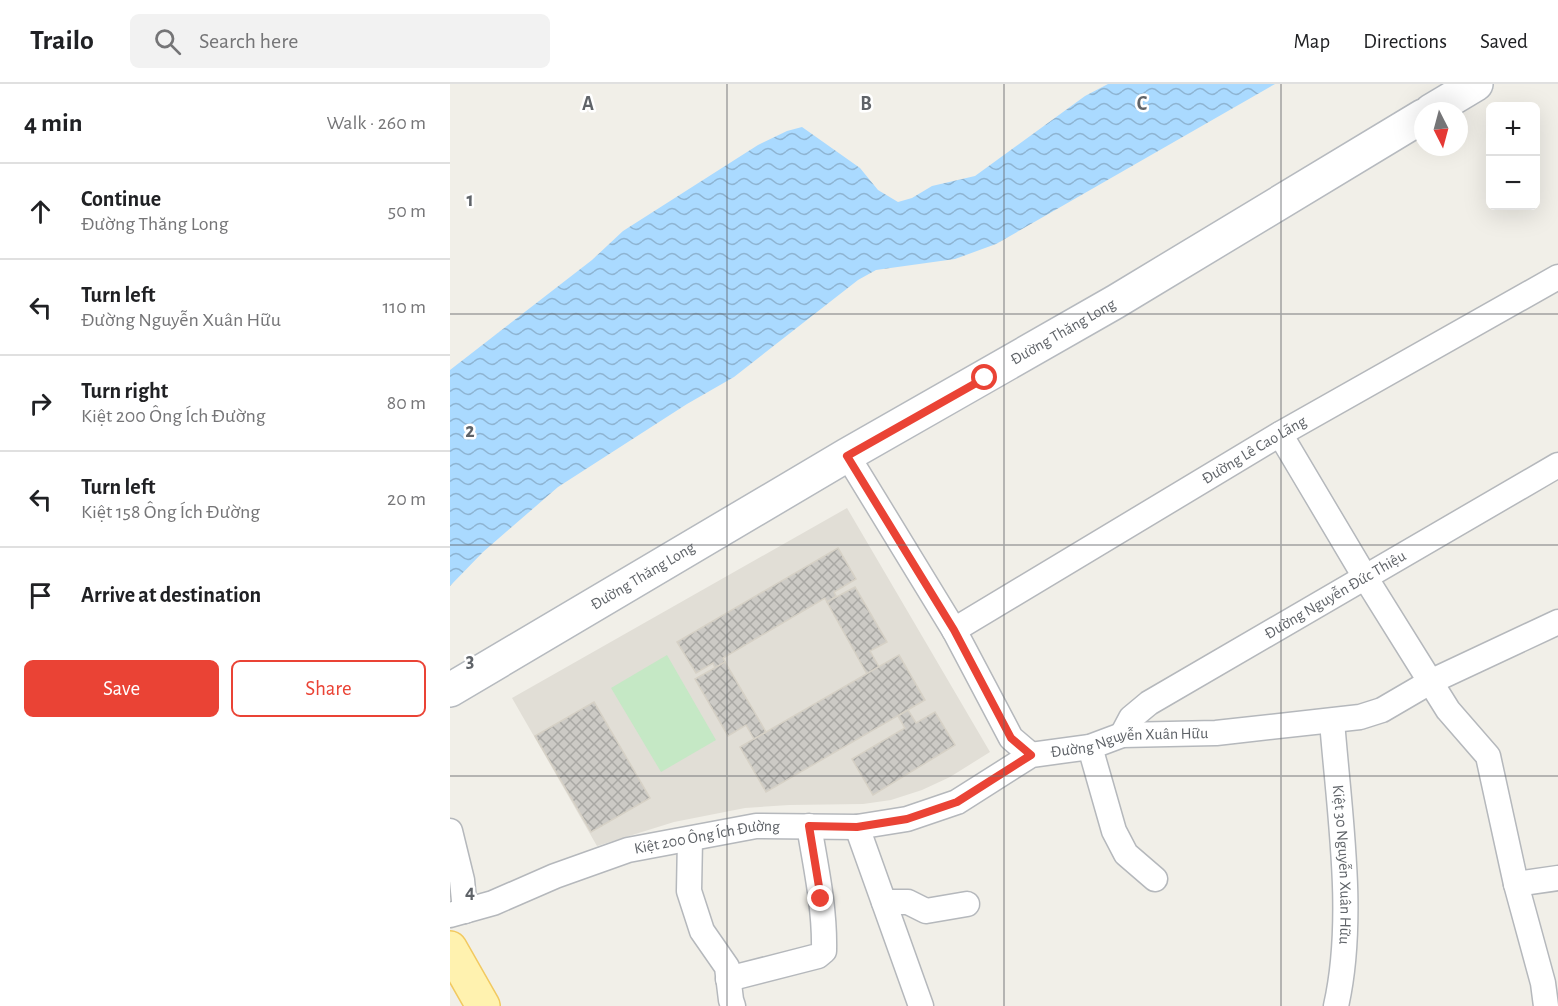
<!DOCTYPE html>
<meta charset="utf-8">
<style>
body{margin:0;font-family:"Alegreya Sans",sans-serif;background:#f2f2f2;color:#202124}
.controls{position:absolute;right:18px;top:18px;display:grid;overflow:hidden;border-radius:9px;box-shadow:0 6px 24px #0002}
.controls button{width:54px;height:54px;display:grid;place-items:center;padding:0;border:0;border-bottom:2px solid #e0e0e0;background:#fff;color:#202124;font:30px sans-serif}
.compass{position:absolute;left:964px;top:18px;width:54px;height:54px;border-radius:50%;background:#fff;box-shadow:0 6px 24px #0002;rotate:174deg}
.stop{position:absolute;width:18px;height:18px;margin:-14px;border:4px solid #ea4335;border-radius:50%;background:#fff}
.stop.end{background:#ea4335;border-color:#fff;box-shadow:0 2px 6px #0008}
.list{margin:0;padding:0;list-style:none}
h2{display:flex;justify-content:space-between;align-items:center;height:78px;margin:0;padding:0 24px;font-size:26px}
h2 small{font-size:20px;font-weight:400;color:#757577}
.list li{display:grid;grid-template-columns:39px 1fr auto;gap:18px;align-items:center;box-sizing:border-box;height:96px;padding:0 24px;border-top:2px solid #e0e0e0}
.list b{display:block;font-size:22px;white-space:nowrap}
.list p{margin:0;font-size:20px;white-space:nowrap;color:#757577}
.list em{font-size:20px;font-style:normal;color:#757577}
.actions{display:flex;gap:12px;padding:18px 24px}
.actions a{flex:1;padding:14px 0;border:2px solid #ea4335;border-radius:9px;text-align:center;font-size:21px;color:#ea4335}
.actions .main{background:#ea4335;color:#fff}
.icon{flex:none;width:33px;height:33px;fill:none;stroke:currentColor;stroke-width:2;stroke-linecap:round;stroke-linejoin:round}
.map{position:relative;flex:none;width:1108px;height:922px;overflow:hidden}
header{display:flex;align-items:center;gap:36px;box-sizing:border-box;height:84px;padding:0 30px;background:#fff;border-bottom:2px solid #e0e0e0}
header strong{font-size:28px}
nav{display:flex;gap:33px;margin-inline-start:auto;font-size:21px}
.search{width:420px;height:54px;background:#f2f2f2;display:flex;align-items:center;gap:15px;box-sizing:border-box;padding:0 21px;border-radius:9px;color:#757577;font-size:22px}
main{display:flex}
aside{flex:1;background:#fff}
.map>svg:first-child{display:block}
.education{fill:#e1ded6}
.green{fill:#c5e8c5}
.water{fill:url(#water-waves)}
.building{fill:url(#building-cross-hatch);stroke:#d6d1c6;stroke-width:1.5}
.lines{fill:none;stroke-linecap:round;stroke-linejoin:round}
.street-casing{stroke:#b5b8bc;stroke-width:27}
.secondary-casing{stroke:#b6babf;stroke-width:36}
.primary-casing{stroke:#f2c960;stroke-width:36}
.street{stroke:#fff;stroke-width:24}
.secondary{stroke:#fff;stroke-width:33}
.primary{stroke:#fff2af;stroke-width:33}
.route{stroke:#ea4335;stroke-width:8}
.grid{fill:none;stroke:#5f6368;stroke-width:1.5;stroke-opacity:0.55}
.labels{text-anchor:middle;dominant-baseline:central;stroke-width:5;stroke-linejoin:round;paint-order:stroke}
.street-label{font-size:16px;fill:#5f6368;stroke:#fff}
.grid-label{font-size:20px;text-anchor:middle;font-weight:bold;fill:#5f6368;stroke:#fff;stroke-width:5;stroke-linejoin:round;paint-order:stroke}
</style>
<header>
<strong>Trailo</strong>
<div class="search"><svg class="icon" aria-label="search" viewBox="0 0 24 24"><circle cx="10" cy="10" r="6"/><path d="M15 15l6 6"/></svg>Search here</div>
<nav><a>Map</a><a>Directions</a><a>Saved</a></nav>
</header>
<main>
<aside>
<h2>4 min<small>Walk · 260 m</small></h2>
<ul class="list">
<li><svg class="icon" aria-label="ahead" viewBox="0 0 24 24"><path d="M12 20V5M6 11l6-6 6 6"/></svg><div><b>Continue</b><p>Đường Thăng Long</p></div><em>50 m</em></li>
<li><svg class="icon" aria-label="left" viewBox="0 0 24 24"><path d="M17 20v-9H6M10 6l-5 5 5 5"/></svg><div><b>Turn left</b><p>Đường Nguyễn Xuân Hữu</p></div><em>110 m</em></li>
<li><svg class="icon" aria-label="right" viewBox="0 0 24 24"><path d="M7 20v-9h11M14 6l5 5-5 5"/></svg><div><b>Turn right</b><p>Kiệt 200 Ông Ích Đường</p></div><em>80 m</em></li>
<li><svg class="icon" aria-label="left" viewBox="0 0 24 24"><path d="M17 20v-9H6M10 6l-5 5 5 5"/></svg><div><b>Turn left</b><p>Kiệt 158 Ông Ích Đường</p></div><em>20 m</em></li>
<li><svg class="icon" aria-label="arrive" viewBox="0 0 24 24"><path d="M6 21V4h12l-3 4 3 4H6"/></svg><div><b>Arrive at destination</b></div></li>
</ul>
<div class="actions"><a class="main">Save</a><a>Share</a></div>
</aside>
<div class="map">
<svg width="1108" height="922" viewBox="0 0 1108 922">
<defs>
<pattern id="water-waves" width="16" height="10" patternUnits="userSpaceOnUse" patternTransform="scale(1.5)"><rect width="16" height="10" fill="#aadaff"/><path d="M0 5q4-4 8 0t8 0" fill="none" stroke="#8eb4d2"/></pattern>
<pattern id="building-cross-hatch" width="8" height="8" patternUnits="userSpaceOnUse" patternTransform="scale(1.5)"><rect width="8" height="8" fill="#cccac5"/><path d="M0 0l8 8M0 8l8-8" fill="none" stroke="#a9a8a4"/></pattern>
</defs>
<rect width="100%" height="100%" fill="#f1efe8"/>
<polygon class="education" points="397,424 540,668 500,693 472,706 441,716 413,720 339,721 295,724 224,738 147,762 62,614"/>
<polygon class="green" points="217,571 266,656 211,688 161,604"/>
<polygon class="water" points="658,0 825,0 546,160 505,175 426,186 408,196 284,293 237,320 108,403 33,468 0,502 0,286 142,176 173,147 308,61 337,47 352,43 410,84 428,106 448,118 462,114 482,102 525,92 635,12"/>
<g class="building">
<polygon points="388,464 406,495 384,508 386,512 377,518 375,514 273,574 275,578 265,584 263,579 246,589 227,558"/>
<polygon points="405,503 437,558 420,567 429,583 417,590 377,518"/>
<polygon points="449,571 475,616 316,708 290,663"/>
<polygon points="275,578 316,648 304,655 296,641 278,652 245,595"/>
<polygon points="144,618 200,714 141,748 85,652"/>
<polygon points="458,626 466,639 485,628 505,661 423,711 402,675 455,644 448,632"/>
</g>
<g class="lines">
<defs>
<g id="street">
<polyline points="830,350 915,493 998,626 1038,672 1066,800 1093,899 1096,922"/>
<polyline points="397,371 504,546 561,654 581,671"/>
<path id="s1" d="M504,546l326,-196 278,-157"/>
<path id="s2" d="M882,637c7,90 24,197 4,285"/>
<path id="s3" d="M672,651l9,-17 18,-15 409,-238"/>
<polyline points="640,663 664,747 676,770 705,795"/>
<polyline points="407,743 471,922"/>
<polyline points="0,747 12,796 15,827"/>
<polyline points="240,755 239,807 252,847 277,883 281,916 283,922"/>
<polyline points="1066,800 1108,794"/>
<polyline points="434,818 458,818 476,827 517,820"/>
<path id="s4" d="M0,831l43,-12 62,-27 73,-26 128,-24 101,1 50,-8 50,-17 74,-47 59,-8 32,-12 94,-2 144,-16 22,-7 48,-28 128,-60"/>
<path d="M278,895l90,-23 6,-5c1,-42 -8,-84 -15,-125"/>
</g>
<g id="secondary">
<polyline points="981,27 1026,0"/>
<path id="s5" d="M0,606l397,-235 268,-153 308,-186"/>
</g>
<polyline id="primary" points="0,864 33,922"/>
</defs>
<use href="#street" class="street-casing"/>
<use href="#secondary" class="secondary-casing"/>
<use href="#primary" class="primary-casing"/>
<use href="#street" class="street"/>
<use href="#secondary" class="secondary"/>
<use href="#primary" class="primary"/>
</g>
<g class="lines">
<polyline class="route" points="371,815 359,742 407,743 457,735 507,718 581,671 561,654 504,546 397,372 535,294"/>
</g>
<path class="grid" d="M277,0v922M554,0v922M831,0v922M0,230h1108M0,461h1108M0,692h1108"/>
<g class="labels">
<g class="street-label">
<text stroke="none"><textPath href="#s5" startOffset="710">Đường Thăng Long</textPath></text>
<text stroke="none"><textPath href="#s1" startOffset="350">Đường Lê Cao Lãng</textPath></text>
<text stroke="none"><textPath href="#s5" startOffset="224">Đường Thăng Long</textPath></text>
<text stroke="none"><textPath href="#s3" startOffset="258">Đường Nguyễn Đức Thiệu</textPath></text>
<text stroke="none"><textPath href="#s4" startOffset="712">Đường Nguyễn Xuân Hữu</textPath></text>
<text stroke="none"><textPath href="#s4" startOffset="270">Kiệt 200 Ông Ích Đường</textPath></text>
<text stroke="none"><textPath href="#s2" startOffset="144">Kiệt 30 Nguyễn Xuân Hữu</textPath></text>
</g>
</g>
<g class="grid-label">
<text x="138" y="26">A</text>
<text x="416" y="26">B</text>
<text x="692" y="26">C</text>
<text x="20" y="122">1</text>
<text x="20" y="353">2</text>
<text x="20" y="583">3</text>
<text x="20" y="814">4</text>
</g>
</svg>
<div class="controls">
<button>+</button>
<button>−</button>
</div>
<svg class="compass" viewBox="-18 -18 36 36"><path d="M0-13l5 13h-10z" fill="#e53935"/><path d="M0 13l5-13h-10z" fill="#757577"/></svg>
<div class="stop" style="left:535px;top:294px"></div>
<div class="stop end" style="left:371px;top:815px"></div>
</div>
</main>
